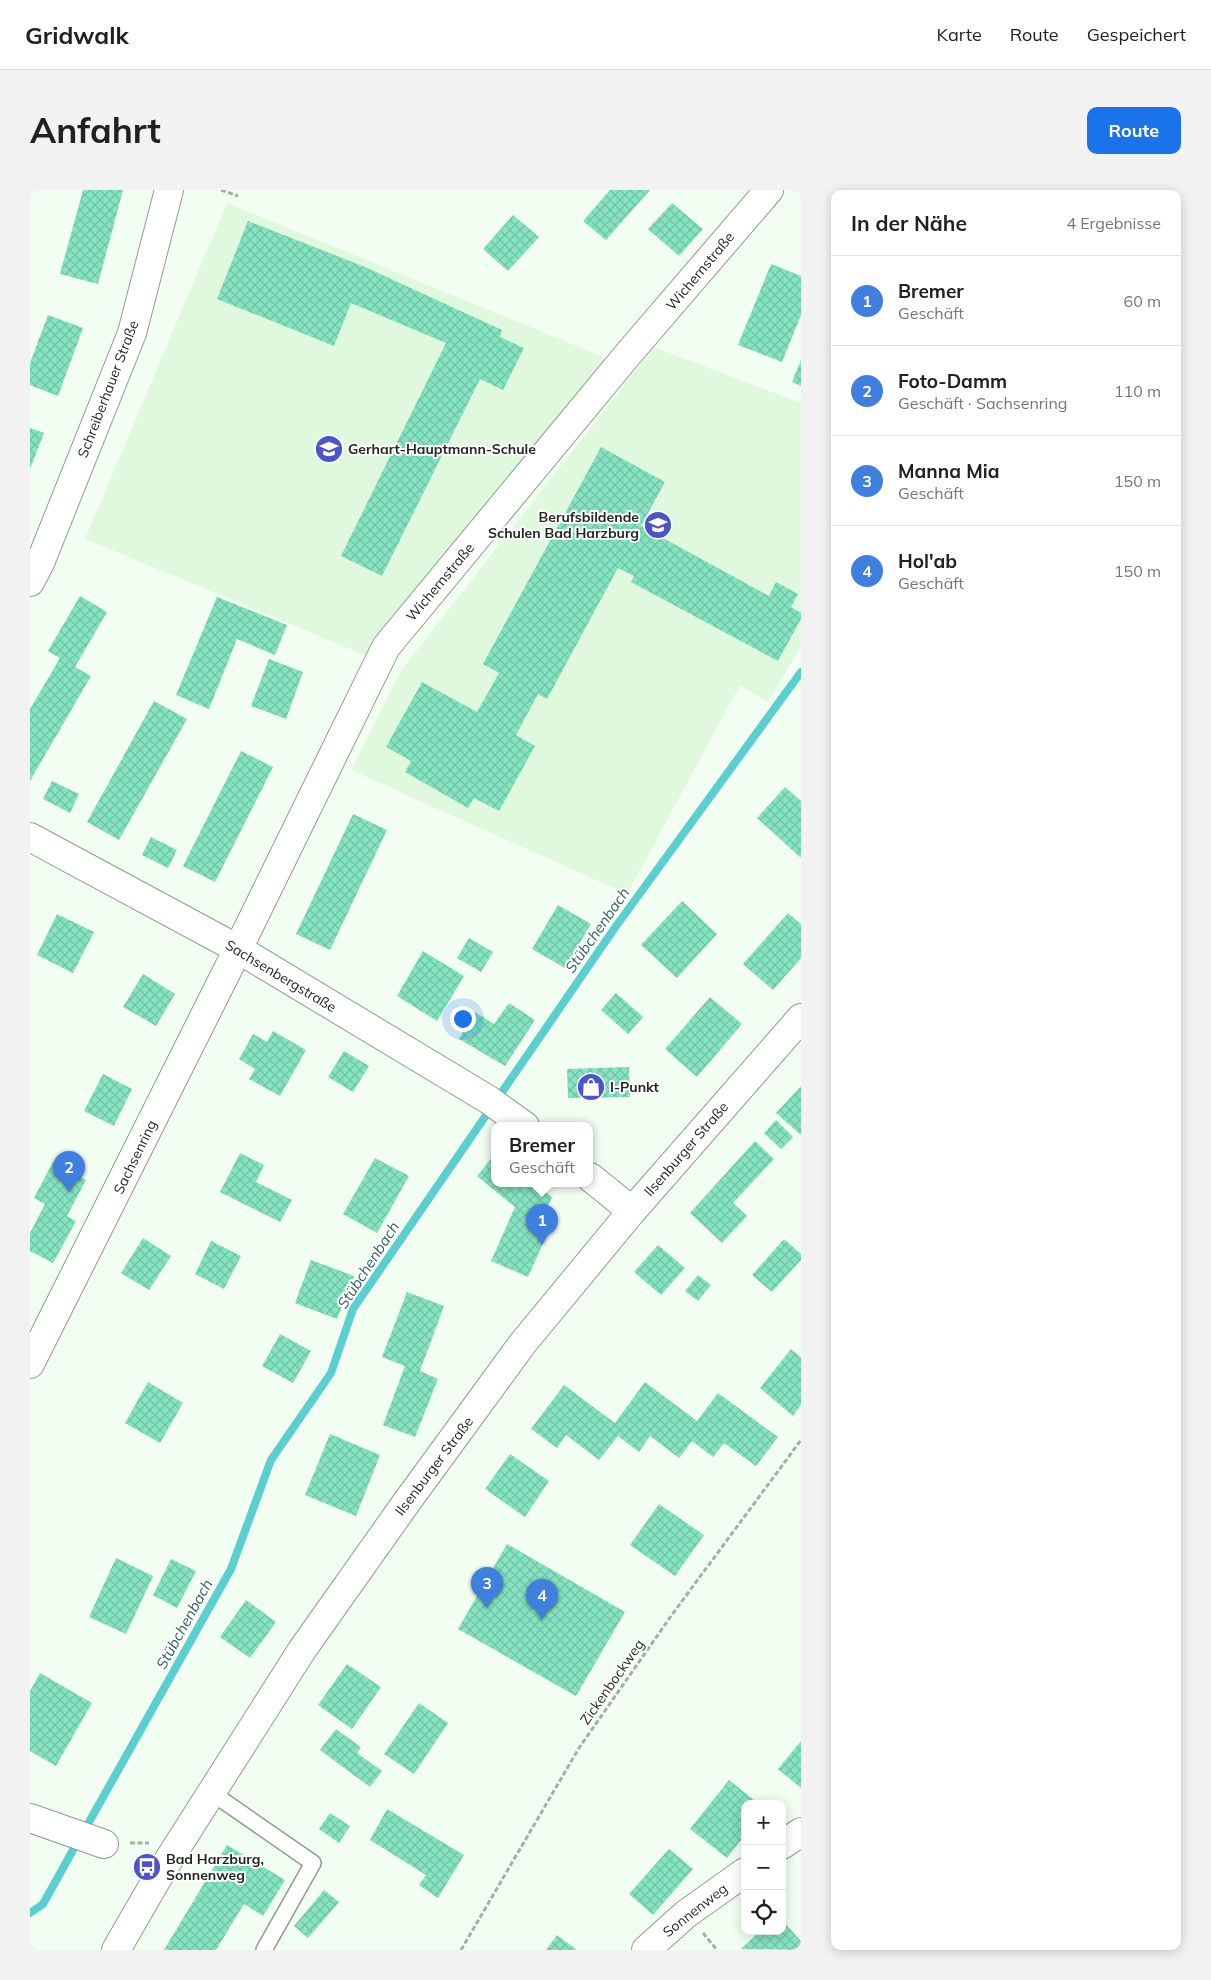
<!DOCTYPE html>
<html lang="de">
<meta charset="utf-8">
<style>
body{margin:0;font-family:Mulish,sans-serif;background:#f2f2f2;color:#202124}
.controls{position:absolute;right:15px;bottom:15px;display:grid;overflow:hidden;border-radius:10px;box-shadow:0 2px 12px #0003}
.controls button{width:45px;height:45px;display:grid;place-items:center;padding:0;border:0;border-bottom:1px solid #e0e0e0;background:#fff;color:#202124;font:25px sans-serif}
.you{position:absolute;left:432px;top:828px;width:18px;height:18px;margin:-12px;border:4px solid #fff;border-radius:50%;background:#1a73e8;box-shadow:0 0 0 8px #1a73e833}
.badge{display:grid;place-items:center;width:32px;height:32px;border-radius:50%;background:#1a73e8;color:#fff;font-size:16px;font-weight:700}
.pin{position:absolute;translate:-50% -41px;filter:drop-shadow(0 1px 2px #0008)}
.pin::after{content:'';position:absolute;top:26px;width:18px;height:15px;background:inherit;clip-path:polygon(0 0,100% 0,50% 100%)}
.popup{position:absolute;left:461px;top:932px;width:102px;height:65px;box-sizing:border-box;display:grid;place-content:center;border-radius:10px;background:#fff;filter:drop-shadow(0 1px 4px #0005);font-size:16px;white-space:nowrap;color:#757577}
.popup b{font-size:19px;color:#202124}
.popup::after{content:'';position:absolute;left:50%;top:100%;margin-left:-10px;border:10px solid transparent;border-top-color:#fff}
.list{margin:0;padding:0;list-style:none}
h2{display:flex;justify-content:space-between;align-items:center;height:65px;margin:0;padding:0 20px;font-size:21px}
h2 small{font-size:16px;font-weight:400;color:#757577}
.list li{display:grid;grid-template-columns:32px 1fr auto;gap:15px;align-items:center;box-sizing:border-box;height:90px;padding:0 20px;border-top:1px solid #e0e0e0}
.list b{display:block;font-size:19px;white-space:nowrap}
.list p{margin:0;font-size:16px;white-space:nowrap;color:#757577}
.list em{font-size:16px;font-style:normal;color:#757577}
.icon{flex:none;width:28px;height:28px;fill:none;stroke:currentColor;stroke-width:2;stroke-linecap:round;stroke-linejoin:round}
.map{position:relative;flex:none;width:771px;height:1760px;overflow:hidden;border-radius:10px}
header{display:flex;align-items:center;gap:30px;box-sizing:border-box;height:70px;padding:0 25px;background:#fff;border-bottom:1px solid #e0e0e0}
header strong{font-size:24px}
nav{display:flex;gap:28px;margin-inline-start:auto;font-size:18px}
.intro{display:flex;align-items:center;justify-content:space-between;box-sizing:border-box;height:120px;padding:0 30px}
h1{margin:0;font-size:35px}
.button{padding:12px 22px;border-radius:10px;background:#1a73e8;color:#fff;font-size:18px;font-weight:700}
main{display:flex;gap:30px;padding:0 30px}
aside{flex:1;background:#fff;border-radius:10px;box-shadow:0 2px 12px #0003}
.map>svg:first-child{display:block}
.built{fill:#e0f8dd}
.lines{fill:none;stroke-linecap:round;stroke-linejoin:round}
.stream{stroke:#5bcece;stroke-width:8}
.building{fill:url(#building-cross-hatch)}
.lane-casing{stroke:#8e9e8c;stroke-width:18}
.street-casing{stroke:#8e9e8c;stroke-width:30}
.secondary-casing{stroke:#8e9e8c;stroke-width:30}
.path{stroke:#a5afa4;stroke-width:3;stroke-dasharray:5 2.5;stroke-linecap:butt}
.lane{stroke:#fff;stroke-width:15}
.street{stroke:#fff;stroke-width:28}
.secondary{stroke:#fff;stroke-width:28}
.labels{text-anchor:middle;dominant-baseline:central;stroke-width:4;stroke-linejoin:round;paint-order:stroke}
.street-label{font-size:14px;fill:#212720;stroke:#fff}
.poi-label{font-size:14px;font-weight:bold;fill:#212720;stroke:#fff;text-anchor:start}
.water-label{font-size:15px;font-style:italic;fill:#2f6160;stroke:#fff}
</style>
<header>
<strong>Gridwalk</strong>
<nav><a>Karte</a><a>Route</a><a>Gespeichert</a></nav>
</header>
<div class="intro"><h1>Anfahrt</h1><a class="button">Route</a></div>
<main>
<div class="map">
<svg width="771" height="1760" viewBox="0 0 771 1760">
<defs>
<pattern id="building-cross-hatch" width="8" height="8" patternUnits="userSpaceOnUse" patternTransform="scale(1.25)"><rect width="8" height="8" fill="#84e3c0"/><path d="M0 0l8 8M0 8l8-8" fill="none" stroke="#72c3a5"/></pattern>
</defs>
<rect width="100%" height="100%" fill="#f3fef2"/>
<g class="built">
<polygon points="197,13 581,170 335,465 55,349"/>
<polygon points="624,157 771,213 771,456 738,512 710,495 597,704 321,580 372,479"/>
</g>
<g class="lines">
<g class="stream">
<polyline points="54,1641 201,1379 241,1270 301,1183 323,1119 584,739 771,482"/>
<polyline points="0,1723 13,1714 48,1651"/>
</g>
</g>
<g class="building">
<polygon points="53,0 93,0 68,94 30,84"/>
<polygon points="580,0 620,0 576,50 553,31"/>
<polygon points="642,13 673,39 649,66 618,39"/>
<polygon points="483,25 509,47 478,81 453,59"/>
<polygon points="218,31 335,77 472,140 470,147 494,158 473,200 450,189 352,386 311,366 416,153 321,113 304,156 187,109"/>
<polygon points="741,74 771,86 771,125 752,172 708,155"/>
<polygon points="18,125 53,138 28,206 0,195 0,173"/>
<polygon points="771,170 771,196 762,192"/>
<polygon points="0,238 14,243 0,279"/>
<polygon points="571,257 635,292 611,336 739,406 746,392 768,404 761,417 771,423 771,429 748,471 601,392 604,386 588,378 517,509 508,504 486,545 505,556 469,621 444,608 438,618 375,582 381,571 356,557 392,492 447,522 469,483 453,474"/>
<polygon points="50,406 77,422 45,477 61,486 0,591 0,519 30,468 18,461"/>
<polygon points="187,407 257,435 245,465 207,449 179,519 146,505"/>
<polygon points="239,469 273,482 256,529 221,516"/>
<polygon points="124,511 157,529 89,650 57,632"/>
<polygon points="211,561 243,577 185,692 153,676"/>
<polygon points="22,591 49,604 40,623 13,609"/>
<polygon points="755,597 771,611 771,668 727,628"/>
<polygon points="323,624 357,640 300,760 266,744"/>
<polygon points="121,647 147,660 138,678 112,665"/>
<polygon points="652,711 687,744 647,788 611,755"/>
<polygon points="528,715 561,734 535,778 502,759"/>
<polygon points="758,723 771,734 771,768 743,800 713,774"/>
<polygon points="27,724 64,742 43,783 7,765"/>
<polygon points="439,748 463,762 451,782 427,768"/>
<polygon points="393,761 434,786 407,831 367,806"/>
<polygon points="113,784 145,804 126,836 93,817"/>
<polygon points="586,803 613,827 598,844 571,820"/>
<polygon points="680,807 712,834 667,887 635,859"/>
<polygon points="479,813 505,830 475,876 429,849 445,822 464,834"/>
<polygon points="243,841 276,860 250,906 219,889 225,879 209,869 223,844 237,852"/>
<polygon points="314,861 339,876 323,902 298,887"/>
<polygon points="599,877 600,907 538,908 537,879"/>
<polygon points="73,884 102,899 84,936 54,921"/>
<polygon points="771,896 771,945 746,923"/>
<polygon points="746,930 763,947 751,959 734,943"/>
<polygon points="725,951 744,969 703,1013 717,1026 692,1053 660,1023"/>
<polygon points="210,963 234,975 226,992 262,1010 250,1032 190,1002"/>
<polygon points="464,965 464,994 506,994 522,1007 512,1029 522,1033 498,1087 461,1071 485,1017 447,986"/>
<polygon points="345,968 379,986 347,1043 313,1024"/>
<polygon points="23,972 56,990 37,1026 46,1031 23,1073 0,1061 0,1043 15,1014 4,1008"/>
<polygon points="113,1048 141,1066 119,1100 91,1083"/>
<polygon points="754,1049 771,1064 771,1070 742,1102 722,1085"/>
<polygon points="181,1051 211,1066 194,1099 165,1084"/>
<polygon points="628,1055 655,1078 631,1105 604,1082"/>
<polygon points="281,1070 324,1086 307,1129 265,1113"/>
<polygon points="668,1085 681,1095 668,1111 655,1101"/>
<polygon points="377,1102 414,1116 390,1181 408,1189 385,1247 353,1235 375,1176 352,1167"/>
<polygon points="250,1144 281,1161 263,1193 232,1176"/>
<polygon points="761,1159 771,1167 771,1215 763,1226 730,1198"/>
<polygon points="118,1192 153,1213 130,1253 95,1233"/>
<polygon points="615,1192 667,1231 688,1203 748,1247 726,1276 694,1253 683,1267 662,1251 649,1268 620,1246 609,1262 588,1246 569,1270 536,1245 527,1258 501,1239 534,1195 585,1233"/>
<polygon points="300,1244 350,1265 326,1326 275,1305"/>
<polygon points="480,1264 519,1291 495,1327 455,1299"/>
<polygon points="629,1314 674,1345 645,1386 600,1355"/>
<polygon points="477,1354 595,1422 546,1506 428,1439"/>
<polygon points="86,1368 123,1386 96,1444 59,1427"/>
<polygon points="141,1369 166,1381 147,1418 123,1405"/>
<polygon points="216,1410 246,1432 220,1468 190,1447"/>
<polygon points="317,1474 351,1497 322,1539 288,1515"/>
<polygon points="10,1483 62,1513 26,1576 0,1561 0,1501"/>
<polygon points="389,1513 418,1533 384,1584 354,1564"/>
<polygon points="306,1539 331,1557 327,1563 352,1581 340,1597 290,1560"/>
<polygon points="771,1551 771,1598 748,1579"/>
<polygon points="699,1590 729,1614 715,1614 715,1645 697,1668 660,1639"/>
<polygon points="357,1619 434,1665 408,1708 389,1695 396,1685 340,1650"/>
<polygon points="300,1623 320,1636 309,1653 289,1639"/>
<polygon points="197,1655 255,1690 233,1726 214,1714 186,1760 134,1760"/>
<polygon points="639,1659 663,1679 623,1725 599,1704"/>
<polygon points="294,1700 309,1712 278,1748 264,1736"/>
<polygon points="752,1730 771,1751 771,1760 711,1759 730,1741 752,1741"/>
<polygon points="527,1745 547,1760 516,1760"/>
</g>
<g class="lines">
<defs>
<polyline id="lane" points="182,1603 283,1673 234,1760"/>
<g id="street">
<polyline points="0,392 10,373 102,143 139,0"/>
<polyline points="0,647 208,759 459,910 495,936"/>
<polyline points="560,987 602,1021"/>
<polyline points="0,1174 208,759 356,457 599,163 739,0"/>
<polyline points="0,1628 74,1654"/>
<polyline points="752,1655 771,1642"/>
<polyline points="616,1760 656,1724 715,1682"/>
</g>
<polyline id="secondary" points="86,1760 131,1682 272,1460 376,1313 493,1153 602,1021 771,828"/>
</defs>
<use href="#lane" class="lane-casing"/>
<use href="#street" class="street-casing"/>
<use href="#secondary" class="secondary-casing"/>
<g class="path">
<polyline points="191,0 208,6"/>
<polyline points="100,1653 119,1653"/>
<polyline points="673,1743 687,1760"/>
<polyline points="431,1760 549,1558 641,1426 771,1250"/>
</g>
<use href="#lane" class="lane"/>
<use href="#street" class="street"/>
<use href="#secondary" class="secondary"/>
</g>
<defs>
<symbol id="school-disc" viewBox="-11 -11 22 22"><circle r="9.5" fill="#4d53c9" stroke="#fff"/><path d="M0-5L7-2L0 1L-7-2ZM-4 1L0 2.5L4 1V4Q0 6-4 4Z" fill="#fff"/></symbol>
<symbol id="shop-disc" viewBox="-11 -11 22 22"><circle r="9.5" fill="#4d53c9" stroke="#fff"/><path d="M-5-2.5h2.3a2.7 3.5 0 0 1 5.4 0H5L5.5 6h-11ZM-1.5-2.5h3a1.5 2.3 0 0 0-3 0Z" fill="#fff"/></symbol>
<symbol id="bus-disc" viewBox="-11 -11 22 22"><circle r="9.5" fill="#4d53c9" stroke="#fff"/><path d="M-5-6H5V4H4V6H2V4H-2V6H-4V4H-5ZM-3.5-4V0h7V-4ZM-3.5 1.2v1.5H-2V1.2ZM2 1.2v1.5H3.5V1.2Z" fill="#fff"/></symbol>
</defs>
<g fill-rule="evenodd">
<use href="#school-disc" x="283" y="243" width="32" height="32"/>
<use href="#school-disc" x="612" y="319" width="32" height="32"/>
<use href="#shop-disc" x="545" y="881" width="32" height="32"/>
<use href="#bus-disc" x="101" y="1661" width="32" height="32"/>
</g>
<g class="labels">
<g class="street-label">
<text transform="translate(670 81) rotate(-50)">Wichernstraße</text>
<text transform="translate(78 199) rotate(-69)">Schreiberhauer Straße</text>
<text transform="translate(410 392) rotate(-50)">Wichernstraße</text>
<text transform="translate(251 786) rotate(31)">Sachsenbergstraße</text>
<text transform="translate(656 959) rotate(-49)">Ilsenburger Straße</text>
<text transform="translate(105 967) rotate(-64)">Sachsenring</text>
<text transform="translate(404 1276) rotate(-53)">Ilsenburger Straße</text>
<text transform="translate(582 1492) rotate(-55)">Zickenbockweg</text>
<text transform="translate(665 1720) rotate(-38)">Sonnenweg</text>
</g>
<g class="poi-label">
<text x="318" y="259">Gerhart-Hauptmann-Schule</text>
<text x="609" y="327" text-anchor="end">Berufsbildende<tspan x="609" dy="16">Schulen Bad Harzburg</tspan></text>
<text x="580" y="897">I-Punkt</text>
<text x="136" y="1669">Bad Harzburg,<tspan x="136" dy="16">Sonnenweg</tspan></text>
</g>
<g class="water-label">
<text transform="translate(567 740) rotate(-55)">Stübchenbach</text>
<text transform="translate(338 1075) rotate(-57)">Stübchenbach</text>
<text transform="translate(154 1434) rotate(-61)">Stübchenbach</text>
</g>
</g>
</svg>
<div class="controls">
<button>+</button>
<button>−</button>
<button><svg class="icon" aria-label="locate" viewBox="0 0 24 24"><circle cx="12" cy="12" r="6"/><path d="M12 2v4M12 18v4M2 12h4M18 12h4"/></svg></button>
</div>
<div class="you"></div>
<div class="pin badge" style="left:512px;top:1055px;background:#3f7fe0">1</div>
<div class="popup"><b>Bremer</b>Geschäft</div>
<div class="pin badge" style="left:39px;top:1002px;background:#3f7fe0">2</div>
<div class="pin badge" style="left:457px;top:1418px;background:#3f7fe0">3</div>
<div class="pin badge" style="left:512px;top:1430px;background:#3f7fe0">4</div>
</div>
<aside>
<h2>In der Nähe<small>4 Ergebnisse</small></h2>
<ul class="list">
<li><span class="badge" style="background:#3f7fe0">1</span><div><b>Bremer</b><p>Geschäft</p></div><em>60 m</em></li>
<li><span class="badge" style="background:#3f7fe0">2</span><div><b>Foto-Damm</b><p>Geschäft · Sachsenring</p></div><em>110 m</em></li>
<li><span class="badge" style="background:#3f7fe0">3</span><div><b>Manna Mia</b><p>Geschäft</p></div><em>150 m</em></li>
<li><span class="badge" style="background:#3f7fe0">4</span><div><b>Hol'ab</b><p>Geschäft</p></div><em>150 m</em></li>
</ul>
</aside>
</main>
